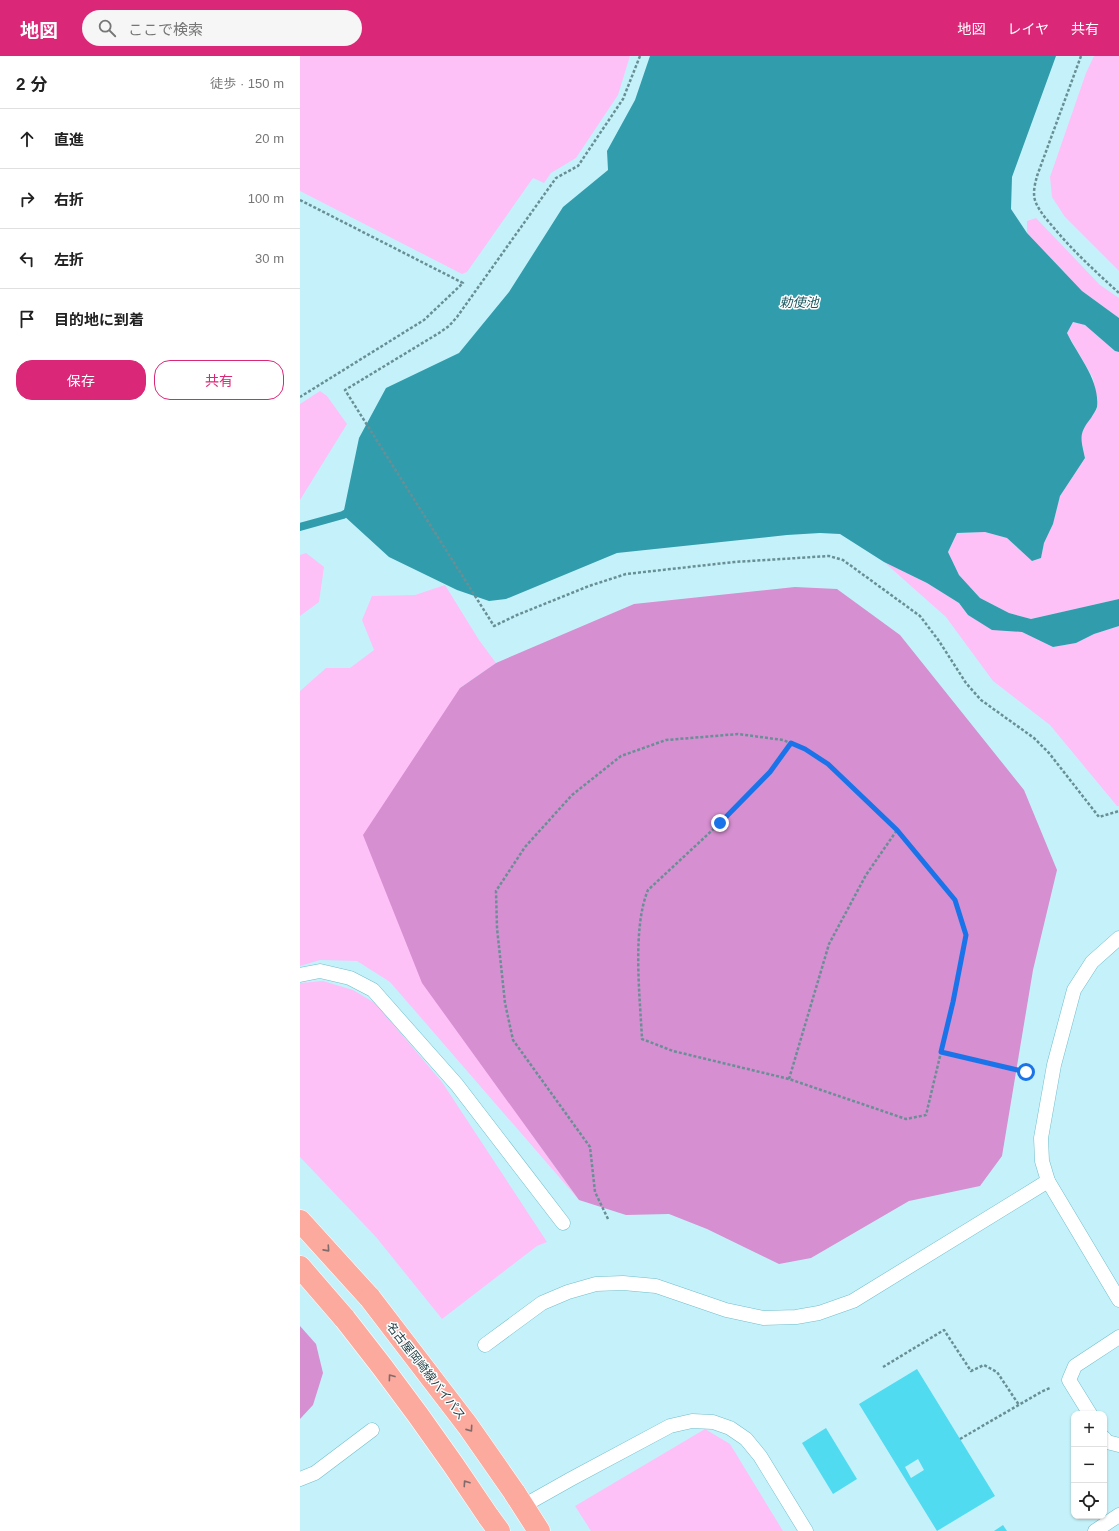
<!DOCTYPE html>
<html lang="ja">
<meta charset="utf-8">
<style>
body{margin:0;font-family:Helvetica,"Noto Sans JP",sans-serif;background:#f6f6f6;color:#222}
.controls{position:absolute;right:12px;bottom:12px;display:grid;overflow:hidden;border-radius:8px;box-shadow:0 1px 3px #0004}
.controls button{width:36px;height:36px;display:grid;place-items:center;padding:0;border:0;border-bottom:1px solid #e0e0e0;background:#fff;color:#222;font:20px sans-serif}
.stop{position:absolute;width:12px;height:12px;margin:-9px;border:3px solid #1a73e8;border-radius:50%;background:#fff}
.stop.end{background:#1a73e8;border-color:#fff;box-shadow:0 1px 4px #0008}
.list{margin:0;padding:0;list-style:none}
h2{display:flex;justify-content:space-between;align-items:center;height:52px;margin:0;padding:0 16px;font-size:17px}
h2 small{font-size:13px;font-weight:400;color:#767676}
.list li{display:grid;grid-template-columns:26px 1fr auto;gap:12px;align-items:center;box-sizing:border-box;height:60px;padding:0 16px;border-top:1px solid #e0e0e0}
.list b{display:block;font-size:15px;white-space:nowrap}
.list em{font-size:13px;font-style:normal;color:#767676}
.actions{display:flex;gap:8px;padding:12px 16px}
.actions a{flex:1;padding:9px 0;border:1px solid #db2777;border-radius:16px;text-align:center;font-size:14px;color:#db2777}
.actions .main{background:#db2777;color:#fff}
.icon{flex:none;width:22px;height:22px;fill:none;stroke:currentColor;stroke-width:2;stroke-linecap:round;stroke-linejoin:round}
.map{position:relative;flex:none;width:819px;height:1475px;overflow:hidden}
header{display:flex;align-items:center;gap:24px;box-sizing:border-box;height:56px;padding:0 20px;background:#db2777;color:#fff}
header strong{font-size:19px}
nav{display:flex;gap:22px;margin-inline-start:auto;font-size:14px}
.search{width:280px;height:36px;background:#f6f6f6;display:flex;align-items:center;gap:10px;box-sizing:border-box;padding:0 14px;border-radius:22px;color:#767676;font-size:15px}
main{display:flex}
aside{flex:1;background:#fff}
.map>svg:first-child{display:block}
.green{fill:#fdc1f7}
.forest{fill:#d68fd0}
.water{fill:#319cac}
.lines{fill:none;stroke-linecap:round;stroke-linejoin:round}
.stream{stroke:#319cac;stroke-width:8}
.building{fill:#50dbf0;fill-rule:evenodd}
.service-casing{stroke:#71becc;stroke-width:15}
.primary-casing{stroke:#fff;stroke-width:23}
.path{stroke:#698f96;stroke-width:2.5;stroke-dasharray:3 2;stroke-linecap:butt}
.service{stroke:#fff;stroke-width:14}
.primary{stroke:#fca99e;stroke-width:22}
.primary-bridge-casing{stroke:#fff;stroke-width:23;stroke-linecap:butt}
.primary-bridge{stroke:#fca99e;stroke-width:22}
.oneway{stroke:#806c6b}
.route{stroke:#1a73e8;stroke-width:5}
.labels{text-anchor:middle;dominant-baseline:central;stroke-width:3;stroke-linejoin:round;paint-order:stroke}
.street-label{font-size:12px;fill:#1b3b41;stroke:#fff}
.water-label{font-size:13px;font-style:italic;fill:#1b555e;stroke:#fff}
</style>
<header>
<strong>地図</strong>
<div class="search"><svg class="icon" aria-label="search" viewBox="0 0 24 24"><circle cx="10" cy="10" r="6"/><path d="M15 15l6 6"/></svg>ここで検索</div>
<nav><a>地図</a><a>レイヤ</a><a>共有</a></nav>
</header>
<main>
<aside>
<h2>2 分<small>徒歩 · 150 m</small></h2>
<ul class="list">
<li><svg class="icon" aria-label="ahead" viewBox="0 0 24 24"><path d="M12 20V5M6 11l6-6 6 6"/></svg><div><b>直進</b></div><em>20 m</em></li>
<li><svg class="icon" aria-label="right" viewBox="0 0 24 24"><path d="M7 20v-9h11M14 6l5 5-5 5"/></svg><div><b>右折</b></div><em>100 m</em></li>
<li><svg class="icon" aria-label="left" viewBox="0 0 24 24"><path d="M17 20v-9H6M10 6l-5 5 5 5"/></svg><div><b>左折</b></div><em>30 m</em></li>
<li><svg class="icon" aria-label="arrive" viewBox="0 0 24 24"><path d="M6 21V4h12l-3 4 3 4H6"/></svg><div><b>目的地に到着</b></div></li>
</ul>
<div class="actions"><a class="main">保存</a><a>共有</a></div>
</aside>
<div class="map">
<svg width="819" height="1475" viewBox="0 0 819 1475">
<rect width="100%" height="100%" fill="#c5f2fa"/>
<g class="green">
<polygon points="0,0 330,0 318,39 276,102 251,117 244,127 233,122 167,216 162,218 0,135"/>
<polygon points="794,0 819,0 819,215 765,161 752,141 750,121 786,17"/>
<polygon points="736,162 800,229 819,242 819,262 782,235 727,177 727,165"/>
<path d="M773,266l12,3 30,26 4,1v247l-88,20 -22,-6 -29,-15 -21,-23 -11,-23 9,-19 28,-1 22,6 25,23 9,-3 3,-15 9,-19 7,-28 25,-38c-6,-27 -5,-27 12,-49l-4,-31 -26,-45z"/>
<polygon points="20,335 27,340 47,368 0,444 0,348"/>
<polygon points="6,497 24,511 19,546 0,560 0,499"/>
<polygon points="584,506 627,527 659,547 668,559 692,573 722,576 753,591 776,587 794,578 819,570 819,750 817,750 750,669 693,625 646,561"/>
<polygon points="145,529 179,584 196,607 160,632 228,1073 279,1144 90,926 57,905 20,904 0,910 0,635 26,612 50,612 74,594 62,564 72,540 115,539"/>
<polygon points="23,925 53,934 75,947 142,1026 247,1186 237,1190 142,1263 76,1181 0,1101 0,927"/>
<polygon points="405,1373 430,1388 483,1475 291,1475 275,1450"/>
</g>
<g class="forest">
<polygon points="495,531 537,533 600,579 724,734 757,814 733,914 702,1100 680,1130 609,1145 511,1202 479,1208 407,1173 369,1158 326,1159 279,1144 122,927 63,779 160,632 196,607 334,548"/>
<polygon points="0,1270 16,1288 23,1317 13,1349 0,1363"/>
</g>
<path class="water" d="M350,0h406l-44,121 -1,32 16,24 55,58 37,27v34l-4,-1 -30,-26 -12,-3 -6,11c11,23 33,47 30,74 -1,4 -4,7 -6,11 -13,16 -10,21 -6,40l-25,38 -7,28 -9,19 -3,15 -9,3 -25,-23 -22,-6 -28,1 -9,19 11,23 21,23 29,15 22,6 88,-20v27l-25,8 -18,9 -23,4 -31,-15 -30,-2 -24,-15 -9,-12 -32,-20 -43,-21 -44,-28 -20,-1 -33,2 -170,18 -111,46 -17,2 -32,-11 -68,-33 -46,-42 16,-77 27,-50 73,-35 50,-61 54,-85 45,-37 -1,-19 28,-51z"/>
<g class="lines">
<polyline class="stream" points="0,471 43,459 52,454"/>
</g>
<g class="building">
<path d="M617,1313l78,127 -58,35 -78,-127zM618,1403l6,11 -13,8 -6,-11z"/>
<polygon points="526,1372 557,1423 533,1438 502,1387"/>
<polygon points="703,1469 707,1475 694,1475"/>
</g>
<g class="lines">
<defs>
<g id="service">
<polyline points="819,882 792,906 774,934 754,1009 741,1082 742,1105 748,1125 819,1244"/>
<polyline points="0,919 20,915 50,922 73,934 157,1029 263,1167"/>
<polyline points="185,1289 242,1247 268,1236 296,1228 323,1227 356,1230 426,1254 463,1262 496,1261 519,1257 553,1245 748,1125"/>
<polyline points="790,1358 769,1324 775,1310 819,1281"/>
<polyline points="804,1382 807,1386 819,1389"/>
<polyline points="0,1423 15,1417 72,1374"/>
<polyline points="223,1450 271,1423 370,1370 392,1365 413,1366 430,1372 446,1383 460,1400 506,1475"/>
<polyline points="795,1475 819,1459"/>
</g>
<g id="primary">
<polyline points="0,1165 70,1242"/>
<polyline points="0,1211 45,1263"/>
<polyline points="214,1436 239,1475"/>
<polyline points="188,1460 199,1475"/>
</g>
</defs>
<use href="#service" class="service-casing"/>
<use href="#primary" class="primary-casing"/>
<g class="path">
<polyline points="340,0 323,43 278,110 256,122 157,261 149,270 139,277 45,334 194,570 217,559 289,530 326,518 434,506 529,500 543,504 620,560 639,585 666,627 681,644 734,682 749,697 799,761 819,755"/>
<path d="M781,0l-44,120c-2,8 -5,18 -1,27 4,9 11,17 18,25 19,23 42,44 65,65"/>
<polyline points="0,144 163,227 124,264 0,341"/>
<path d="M491,687l-21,29 -50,51 -72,67c-16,38 -8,107 -6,149l31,12 116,28 117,40 20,-4 15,-63"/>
<polyline points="489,1023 529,888 566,819 597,774"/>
<polyline points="308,1163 295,1136 290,1091 213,984 205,947 197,872 196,835 225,791 272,739 321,700 366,684 438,678 483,684 505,693 528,708 597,774 655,844 666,879 653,946 641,996 727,1016"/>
<polyline points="583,1311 644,1274 671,1315 684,1309 697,1316 719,1349"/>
<polyline points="660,1383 741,1336 750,1332"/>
</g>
<use href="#service" class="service"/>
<use href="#primary" class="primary"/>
<defs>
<g id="primary-bridge">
<polyline points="70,1242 168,1370 214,1436"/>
<path d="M45,1263c51,64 98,129 143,197"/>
</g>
</defs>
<use href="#primary-bridge" class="primary-bridge-casing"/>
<use href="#primary-bridge" class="primary-bridge"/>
</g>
<defs><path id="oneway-chevron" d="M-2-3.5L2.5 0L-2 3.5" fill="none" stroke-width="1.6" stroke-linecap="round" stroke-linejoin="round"/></defs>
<g class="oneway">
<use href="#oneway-chevron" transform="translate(27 1193) rotate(48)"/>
<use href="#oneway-chevron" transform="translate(91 1321) rotate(-126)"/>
<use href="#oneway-chevron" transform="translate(170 1373) rotate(55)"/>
<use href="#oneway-chevron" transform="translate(166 1427) rotate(-124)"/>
</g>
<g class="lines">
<polyline class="route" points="420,767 470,716 491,687 505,693 528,708 597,774 655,844 666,879 653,946 641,996 726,1016"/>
</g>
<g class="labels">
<g class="street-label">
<text transform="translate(126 1315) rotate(52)">名古屋岡崎線バイパス</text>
</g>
<g class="water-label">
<text x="499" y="246">勅使池</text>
</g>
</g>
</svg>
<div class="controls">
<button>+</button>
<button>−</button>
<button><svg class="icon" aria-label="locate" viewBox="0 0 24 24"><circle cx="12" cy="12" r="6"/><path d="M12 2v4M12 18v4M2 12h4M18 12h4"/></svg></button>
</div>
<div class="stop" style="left:726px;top:1016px"></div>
<div class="stop end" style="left:420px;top:767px"></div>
</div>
</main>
